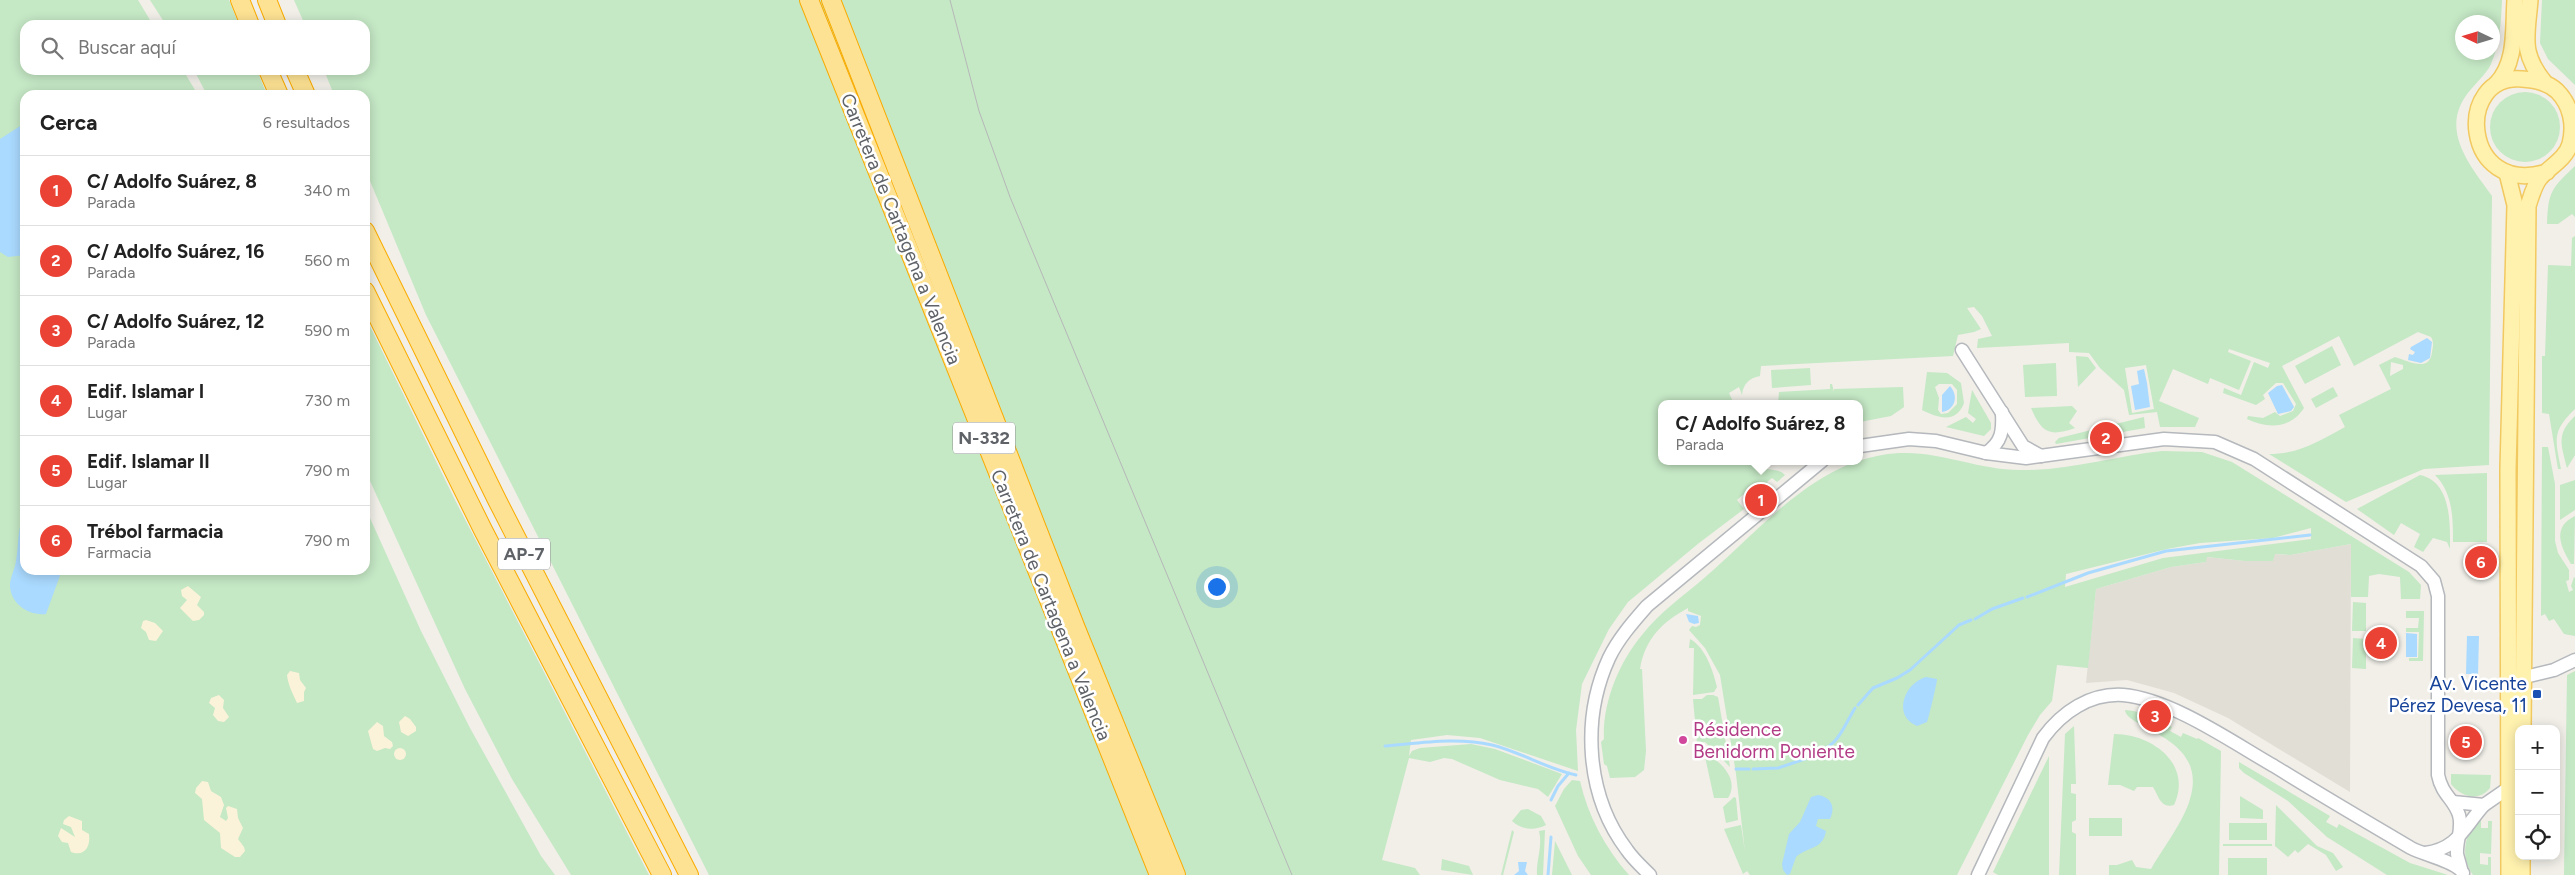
<!DOCTYPE html>
<html lang="es">
<meta charset="utf-8">
<style>
body{margin:0;font-family:Figtree,sans-serif;background:#f6f6f6;color:#222}
.controls{position:absolute;right:15px;bottom:15px;display:grid;overflow:hidden;border-radius:10px;box-shadow:0 2px 12px #0003}
.controls button{width:45px;height:45px;display:grid;place-items:center;padding:0;border:0;border-bottom:1px solid #e0e0e0;background:#fff;color:#222;font:25px sans-serif}
.compass{position:absolute;left:2455px;top:15px;width:45px;height:45px;border-radius:50%;background:#fff;box-shadow:0 2px 12px #0003;rotate:274deg}
.you{position:absolute;left:1216px;top:586px;width:18px;height:18px;margin:-12px;border:4px solid #fff;border-radius:50%;background:#1a73e8;box-shadow:0 0 0 8px #1a73e833}
.badge{display:grid;place-items:center;width:32px;height:32px;border-radius:50%;background:#ea4335;color:#fff;font-size:16px;font-weight:700}
.pin{position:absolute;translate:-50% -50%;border:2px solid #fff;box-shadow:0 1px 5px #0006}
.popup{position:absolute;left:1658px;top:400px;width:205px;height:65px;box-sizing:border-box;display:grid;place-content:center;border-radius:10px;background:#fff;filter:drop-shadow(0 1px 4px #0005);font-size:16px;white-space:nowrap;color:#767676}
.popup b{font-size:19px;color:#222}
.popup::after{content:'';position:absolute;left:50%;top:100%;margin-left:-10px;border:10px solid transparent;border-top-color:#fff}
.list{margin:0;padding:0;list-style:none}
h2{display:flex;justify-content:space-between;align-items:center;height:65px;margin:0;padding:0 20px;font-size:21px}
h2 small{font-size:16px;font-weight:400;color:#767676}
.list li{display:grid;grid-template-columns:32px 1fr auto;gap:15px;align-items:center;box-sizing:border-box;height:70px;padding:0 20px;border-top:1px solid #e0e0e0}
.list b{display:block;font-size:19px;white-space:nowrap}
.list p{margin:0;font-size:16px;white-space:nowrap;color:#767676}
.list em{font-size:16px;font-style:normal;color:#767676}
.icon{flex:none;width:28px;height:28px;fill:none;stroke:currentColor;stroke-width:2;stroke-linecap:round;stroke-linejoin:round}
.map{position:relative;flex:none;width:2575px;height:875px;overflow:hidden}
.search{position:absolute;background:#fff;box-shadow:0 2px 12px #0003;left:20px;top:20px;width:350px;height:55px;display:flex;align-items:center;gap:12px;box-sizing:border-box;padding:0 18px;border-radius:15px;color:#767676;font-size:19px}
.panel{position:absolute;background:#fff;box-shadow:0 2px 12px #0003;left:20px;top:90px;width:350px;height:485px;border-radius:15px}
.map>svg:first-child{display:block}
.education{fill:#e1ded6}
.green{fill:#c5e8c5;fill-rule:evenodd}
.sand{fill:#fbf3d9}
.water{fill:#aadaff}
.lines{fill:none;stroke-linecap:round;stroke-linejoin:round}
.stream{stroke:#aadaff;stroke-width:3}
.minor-casing{stroke:#b5b8bc;stroke-width:15}
.major-casing{stroke:#f2c960;stroke-width:18}
.highway-casing{stroke:#f9ab00;stroke-width:20}
.minor{stroke:#fff;stroke-width:12}
.major{stroke:#fff2af;stroke-width:15}
.highway{stroke:#fde293;stroke-width:18}
.tram{stroke:#b6b7b8;stroke-width:1}
.transit-dot{fill:#1a4fb4;stroke:#fff;stroke-width:2}
.hotel-dot{fill:#d1479c;stroke:#fff;stroke-width:2}
.labels{text-anchor:middle;dominant-baseline:central;stroke-width:5;stroke-linejoin:round;paint-order:stroke}
.shield{fill:#fff;stroke:#8f9295;stroke-width:1}
.shield-label{font-size:18px;font-weight:bold;fill:#5f6368}
.street-label{font-size:19px;fill:#5f6368;stroke:#fff}
.transit-label{font-size:19px;fill:#164399;stroke:#fff;text-anchor:end}
.hotel-label{font-size:19px;fill:#b23c85;stroke:#fff;text-anchor:start}
</style>
<div class="map">
<svg width="2575" height="875" viewBox="0 0 2575 875">
<rect width="100%" height="100%" fill="#f1efe8"/>
<polygon class="education" points="2351,544 2350,792 2228,718 2174,693 2127,680 2086,683 2096,589 2171,567 2206,562 2206,557 2245,561 2273,561 2274,554 2290,555"/>
<g class="green">
<polygon points="0,0 138,0 153,25 25,25 25,70 183,70 198,95 25,95 25,570 365,570 365,507 421,631 470,728 541,856 555,875 0,875"/>
<polygon points="150,0 229,0 239,25 166,25"/>
<path d="M294,0h2208c-1,22 -2,43 -11,64 -5,11 -19,22 -26,33 -24,36 7,71 27,99l-3,269 -65,4 -78,33 -77,-48c31,0 50,-13 76,-27l-6,-12 52,-26 -12,-24 16,-8c13,4 35,16 37,-5 1,-6 2,-10 -1,-15l-13,-5 -64,34 -15,-30 -57,30 22,42c-14,21 -36,21 -57,11l1,-3 15,2 12,-6 5,4 13,-5 3,-7 -13,-21h-7l-13,12 2,4 -9,6 -33,-12 1,-5 17,7 13,-33 14,6 2,-5 -41,-14 -1,3 23,9 -12,29 -29,-12 -2,6 -35,-15 -14,32 40,17 -4,9h-35l-3,-15 -28,3 -5,-25 -24,-22 -11,-15 -20,-1v-9l-92,5 1,-9 14,-3 -10,-20 -8,-9 -7,1 14,21 -7,3 -16,3 -5,21 -192,10 -1,10c-11,2 -17,8 -18,19l-3,-8 -10,6 5,11h-72v57h92c11,13 22,5 31,14l-8,7 -5,-4 -5,4 2,3 -9,8 2,3 -4,3 -8,-10 -13,11 7,9 -45,34 -71,59 -19,27 -27,55 -6,46 2,41 -98,-33 -33,-3 -36,5 -2,16 3,-5 8,-3 51,-4 24,5 67,25 -14,23 -10,-8 -38,-9 -48,-21 -8,-1 -14,4 -21,-4 -27,102 33,8 5,7h-711l-283,-560 -61,-146v-74h-31l-10,-25h41v-45h-60zM2462,22h30v30h-30zM2391,362l12,3v4l-13,7zM2146,365l8,44 -22,4 -7,-45z"/>
<polygon points="2542,0 2575,0 2575,85 2548,59 2540,43"/>
<polygon points="194,70 257,70 267,95 207,95"/>
<circle cx="2525" cy="127" r="35"/>
<path d="M2575,166v51l-3,-3 -14,10h-11c1,-33 5,-36 28,-58z"/>
<path d="M2575,236v173c-23,22 -20,30 -14,60h-3l-9,-55 -7,-1v-57h3l3,-91 23,1 1,-28z"/>
<polygon points="365,316 455,500 649,875 571,875 512,779 465,689 365,470"/>
<polygon points="2332,346 2341,365 2305,384 2295,366"/>
<polygon points="2076,356 2088,357 2096,368 2078,387"/>
<polygon points="2056,363 2057,396 2025,397 2023,365"/>
<polygon points="1810,368 1811,385 1772,388 1771,370"/>
<path d="M1927,372l20,1 14,10 3,20c-8,21 -26,15 -42,7zM1952,384l5,6v14l-9,9 -7,1 -3,-4 1,-12 -4,-11 4,-3z"/>
<polygon points="1830,384 1832,384 1834,392 1834,389 1903,387 1904,407 1891,416 1860,422 1860,404 1778,404 1779,392 1830,389"/>
<polygon points="2333,387 2338,396 2316,408 2311,399"/>
<polygon points="1972,390 1991,423 1991,429 1984,436 1946,427 1966,417 1973,423 1976,419 1968,413"/>
<path d="M2072,406l5,5 -8,12 6,5c-26,9 -33,5 -44,-20z"/>
<path d="M2575,416v39l-8,13c-6,-24 -11,-34 8,-52z"/>
<polygon points="2144,417 2145,428 2056,444 2055,442 2059,438"/>
<polygon points="2542,447 2548,447 2555,484 2555,541 2558,553 2569,570 2569,580 2566,581 2569,592 2573,590 2571,586 2574,577 2575,578 2575,636 2564,634 2554,619 2549,621 2545,614 2541,616"/>
<path d="M2162,451l40,1 30,10 177,110 12,13 -1,14h-19l-1,-22 -21,-3 -10,2 -1,21h-17v-53l-61,11 -15,-1 -2,7h-28l-38,-4 -1,5 -35,5 -75,22 -8,79 -31,-3 -5,36 -12,14 -12,20 -71,140h-207l-3,-4 -4,3 -19,-45 17,-4 4,27 -9,-78 -16,-99 -15,-27 -16,-18 3,-4 4,1 4,-2 1,-9 -13,-5v-3c-26,14 -43,31 -48,61h2l4,82 -2,19 -9,7 -25,1 -3,-12 -3,-2 -3,-22 3,-3c-2,-35 15,-77 38,-104 17,-22 40,-38 61,-56 55,-47 107,-112 179,-124 51,-9 90,15 138,15 48,1 94,-14 142,-19zM2311,528v11l-148,19 -98,29 1,-13 101,-25 33,-6 73,-5z"/>
<path d="M2487,473v69h-34c0,-24 0,-49 -18,-67z"/>
<path d="M2420,475c32,7 30,49 30,74l-3,-7 -14,-4 -10,14 -9,-5 6,-13 -19,-11 -7,12 -37,-26z"/>
<polygon points="2575,480 2575,510 2560,520 2560,485"/>
<path d="M2575,516l-1,48h-3c-11,-18 -19,-37 4,-48z"/>
<polygon points="2353,602 2366,603 2366,631 2352,631"/>
<polygon points="2406,611 2424,611 2423,661 2409,661 2409,658 2418,658 2419,632 2406,632 2406,628 2418,628 2419,618 2406,618"/>
<polygon points="2353,638 2366,639 2366,669 2352,668"/>
<path d="M1690,639c16,9 23,32 27,48l-3,5 -21,3 1,-47h-5z"/>
<polygon points="2575,671 2575,875 2564,875 2567,675"/>
<polygon points="1707,695 1713,695 1718,697 1730,767 1705,742 1697,743 1693,699 1702,699"/>
<path d="M2125,710c19,1 31,10 47,17l-2,4 11,6 2,-4 14,6 1,-1 23,13 -2,124h-110v-10h8l15,-5 4,7 15,2c12,-21 33,-48 39,-70 19,-63 -63,-69 -65,-89z"/>
<polygon points="2074,726 2076,784 2071,784 2071,793 2076,794 2076,820 2072,822 2072,832 2076,834 2076,875 2059,875 2065,734"/>
<path d="M2114,734c38,0 79,30 60,71 -13,4 -15,-8 -21,-18h-16l-3,4 -14,-6h-12z"/>
<path d="M1704,752c16,9 36,27 24,46h-14z"/>
<polygon points="2049,756 2049,875 1998,875 1993,872"/>
<polygon points="2239,762 2330,816 2326,822 2337,828 2339,824 2410,863 2448,875 2387,875 2327,837 2288,801 2244,773 2239,768"/>
<path d="M2451,774l40,1 -1,13c-11,14 -29,9 -39,-4z"/>
<path d="M1572,780l8,1c8,35 25,67 49,94h-38l-13,-19 -23,-50 9,-17z"/>
<polygon points="2240,796 2263,810 2263,819 2240,818"/>
<polygon points="1734,797 1736,798 1738,820 1726,823 1723,807"/>
<polygon points="2276,805 2317,846 2333,853 2343,867 2336,871 2326,855 2308,844 2298,853 2295,850 2288,857 2275,846"/>
<path d="M1528,809l13,7 5,9c-12,6 -24,5 -34,-4l9,-11z"/>
<path d="M2481,816v12h7v-7h4l-1,33 -11,-1v11l8,1v-8h3v18h-18c-14,-20 -8,-43 8,-59z"/>
<rect x="2089" y="818" width="33" height="18"/>
<rect x="2229" y="823" width="38" height="17"/>
<polygon points="1512,830 1514,832 1503,875 1501,875"/>
<path d="M1545,830l-2,45h-6c-1,-15 6,-29 2,-44z"/>
<polygon points="1555,841 1572,875 1552,875"/>
<rect x="2223" y="844" width="49" height="2"/>
<rect x="2228" y="858" width="39" height="17"/>
<polygon points="1442,859 1469,866 1473,875 1441,870"/>
</g>
<g class="sand">
<polygon points="188,586 201,597 197,605 204,612 204,615 199,620 193,621 180,608 187,600 182,596 181,590"/>
<polygon points="146,620 155,623 163,631 156,641 149,640 146,632 141,628 143,621"/>
<path d="M290,671l9,2 1,7 6,8 -2,4v9l-7,2c-4,-9 -9,-18 -10,-28z"/>
<polygon points="219,695 224,700 223,708 229,717 224,722 218,721 213,715 215,708 209,703 211,698"/>
<polygon points="405,716 410,719 416,727 416,731 408,736 401,732 399,722"/>
<polygon points="377,722 383,726 384,736 392,742 393,746 390,749 385,748 377,751 373,749 368,731"/>
<circle cx="400" cy="754" r="6"/>
<polygon points="202,781 208,782 211,791 221,797 224,805 220,817 226,821 228,818 226,808 228,806 237,809 238,818 243,828 238,839 244,847 245,851 240,857 235,857 221,848 220,833 204,820 202,799 195,793 196,788"/>
<path d="M69,816l13,5v9l7,4c2,13 -5,23 -18,18l-3,-9 -6,-1 -4,-6 3,-8 14,9 -4,-10 -8,-3 1,-4z"/>
</g>
<g class="water">
<polygon points="25,123 25,255 8,257 0,252 0,139"/>
<polygon points="2427,338 2432,342 2430,358 2421,363 2408,360 2409,354 2413,355 2415,352 2410,349 2411,347"/>
<polygon points="2144,369 2147,383 2140,384 2147,383 2150,407 2135,410 2131,386 2139,384 2137,371"/>
<polygon points="2282,385 2294,407 2291,411 2278,414 2268,393 2277,386"/>
<path d="M1950,386c9,10 5,24 -8,26v-17z"/>
<path d="M25,512v58h37l-16,44c-18,2 -37,-11 -36,-31 1,-7 5,-15 6,-22 3,-17 1,-33 9,-49z"/>
<polygon points="1686,614 1698,616 1699,623 1694,624 1689,622"/>
<polygon points="2406,633 2417,634 2417,657 2406,657"/>
<polygon points="2467,636 2479,636 2478,674 2466,674"/>
<path d="M1926,677l11,2c0,4 -8,37 -10,43l-10,4c-25,-10 -13,-43 9,-49z"/>
<path d="M1818,795c13,2 18,12 12,24h-12l-2,7 10,5c-3,19 -18,15 -30,26l-6,17 -3,1 -4,-5 -1,-6 7,-30 11,-12 11,-25z"/>
<polygon points="1518,862 1527,862 1525,871 1528,875 1514,875 1519,871"/>
</g>
<g class="lines">
<g class="stream">
<polyline points="2027,597 2088,573 2166,551 2310,535"/>
<polyline points="1975,619 1992,609 2023,598"/>
<polyline points="1858,705 1873,688 1897,678 1910,670 1959,625 1971,620"/>
<path d="M1385,746c36,-3 72,-9 107,-1 29,7 55,24 84,30"/>
<path d="M1809,757c31,-13 30,-22 46,-49"/>
<polyline points="1736,769 1749,769"/>
<polyline points="1753,769 1778,768 1805,759"/>
<polyline points="1551,800 1558,786 1569,773"/>
<polyline points="1548,875 1551,837"/>
</g>
<defs>
<g id="minor">
<polyline points="1962,350 2023,446 2041,456"/>
<path d="M1860,446l49,-7 27,2 50,12 40,5 138,-19 51,3 39,17 167,107 13,15 4,15v179c4,20 16,24 21,40 4,14 -3,26 -2,39 1,5 3,10 4,15"/>
<path d="M1986,453c16,-11 17,-22 16,-41"/>
<polyline points="2525,677 2554,670 2575,660"/>
<polyline points="2453,802 2484,805 2510,787"/>
<path d="M2425,853c33,-4 39,-26 59,-48"/>
<path d="M1650,875c-8,-8 -17,-16 -23,-25 -41,-54 -46,-131 -18,-192 9,-19 24,-36 38,-52l175,-145"/>
<path d="M1978,875l65,-137c19,-26 47,-45 80,-43 48,4 109,47 151,71 45,28 91,55 137,82 13,7 45,13 52,25"/>
</g>
<g id="major">
<path d="M2530,0c-3,37 -10,52 15,83"/>
<path d="M2496,84c21,-21 17,-56 19,-84"/>
<polyline points="2507,173 2515,205 2508,469 2509,875"/>
<path d="M2523,729l5,-523c3,-9 6,-21 12,-28 9,-11 26,-19 30,-34 5,-19 1,-39 -13,-53 -10,-9 -22,-11 -35,-12 -68,-6 -60,119 25,93"/>
<polyline points="2522,856 2522,875"/>
</g>
<g id="highway">
<polyline points="240,0 250,25"/>
<polyline points="267,0 277,25"/>
<polyline points="809,0 1159,875"/>
<polyline points="831,0 1075,626 1176,875"/>
<polyline points="268,70 279,95"/>
<polyline points="295,70 306,95"/>
<polyline points="365,231 497,500 689,875"/>
<polyline points="365,291 483,530 662,875"/>
</g>
</defs>
<use href="#minor" class="minor-casing"/>
<use href="#major" class="major-casing"/>
<use href="#highway" class="highway-casing"/>
<use href="#minor" class="minor"/>
<use href="#major" class="major"/>
<use href="#highway" class="highway"/>
<polyline class="tram" points="950,0 979,111 1010,197 1292,875"/>
</g>
<rect class="transit-dot" x="2532" y="689" width="10" height="10" rx="2.5"/>
<circle class="hotel-dot" cx="1683" cy="740" r="5"/>
<g class="labels">
<g class="shield">
<rect x="953" y="422.5" width="62" height="31" rx="4"/>
<rect x="498" y="538.5" width="52" height="31" rx="4"/>
</g>
<g class="shield-label">
<text x="984" y="438">N-332</text>
<text x="524" y="554">AP-7</text>
</g>
<g class="street-label">
<text transform="translate(901 229) rotate(68)">Carretera de Cartagena a Valencia</text>
<text transform="translate(1051 605) rotate(68)">Carretera de Cartagena a Valencia</text>
</g>
<g class="transit-label">
<text x="2527" y="683">Av. Vicente<tspan x="2527" dy="22">Pérez Devesa, 11</tspan></text>
</g>
<g class="hotel-label">
<text x="1693" y="729">Résidence<tspan x="1693" dy="22">Benidorm Poniente</tspan></text>
</g>
</g>
</svg>
<div class="controls">
<button>+</button>
<button>−</button>
<button><svg class="icon" aria-label="locate" viewBox="0 0 24 24"><circle cx="12" cy="12" r="6"/><path d="M12 2v4M12 18v4M2 12h4M18 12h4"/></svg></button>
</div>
<svg class="compass" viewBox="-18 -18 36 36"><path d="M0-13l5 13h-10z" fill="#e53935"/><path d="M0 13l5-13h-10z" fill="#767676"/></svg>
<div class="you"></div>
<div class="pin badge" style="left:1761px;top:500px">1</div>
<div class="popup"><b>C/ Adolfo Suárez, 8</b>Parada</div>
<div class="pin badge" style="left:2106px;top:438px">2</div>
<div class="pin badge" style="left:2155px;top:716px">3</div>
<div class="pin badge" style="left:2381px;top:643px">4</div>
<div class="pin badge" style="left:2466px;top:742px">5</div>
<div class="pin badge" style="left:2481px;top:562px">6</div>
<div class="search"><svg class="icon" aria-label="search" viewBox="0 0 24 24"><circle cx="10" cy="10" r="6"/><path d="M15 15l6 6"/></svg>Buscar aquí</div>
<section class="panel">
<h2>Cerca<small>6 resultados</small></h2>
<ul class="list">
<li><span class="badge">1</span><div><b>C/ Adolfo Suárez, 8</b><p>Parada</p></div><em>340 m</em></li>
<li><span class="badge">2</span><div><b>C/ Adolfo Suárez, 16</b><p>Parada</p></div><em>560 m</em></li>
<li><span class="badge">3</span><div><b>C/ Adolfo Suárez, 12</b><p>Parada</p></div><em>590 m</em></li>
<li><span class="badge">4</span><div><b>Edif. Islamar I</b><p>Lugar</p></div><em>730 m</em></li>
<li><span class="badge">5</span><div><b>Edif. Islamar II</b><p>Lugar</p></div><em>790 m</em></li>
<li><span class="badge">6</span><div><b>Trébol farmacia</b><p>Farmacia</p></div><em>790 m</em></li>
</ul>
</section>
</div>
